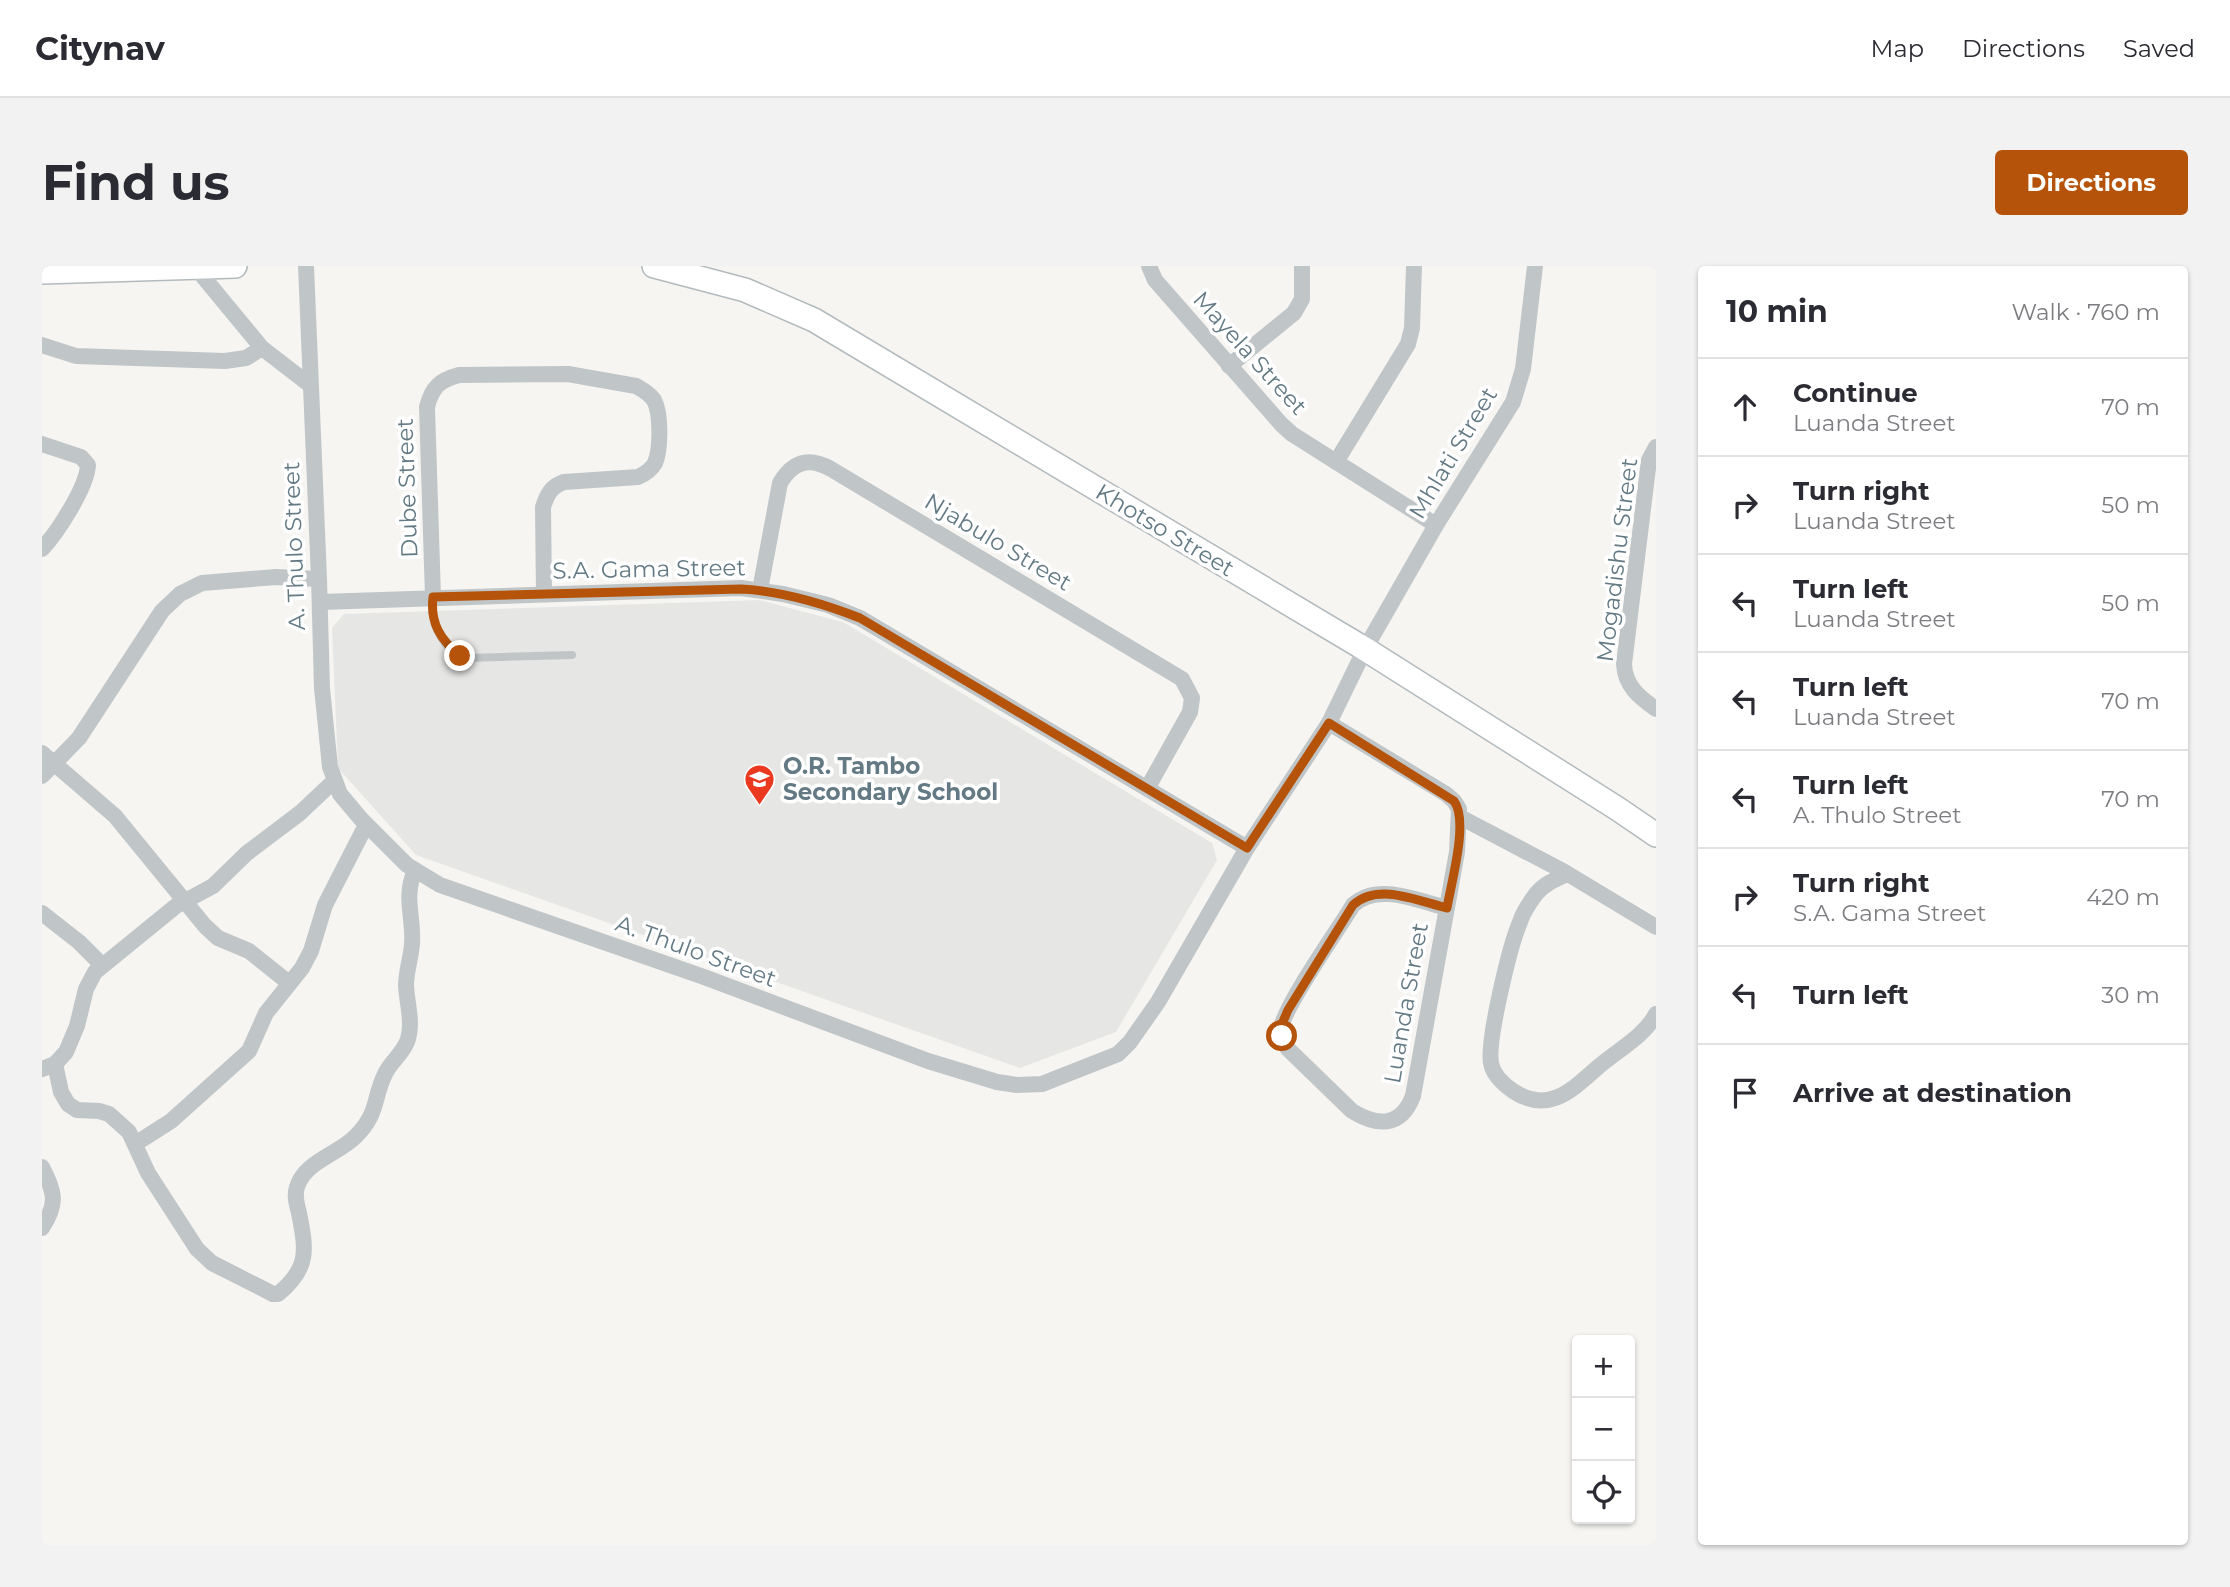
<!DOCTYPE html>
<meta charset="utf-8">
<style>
body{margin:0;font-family:Montserrat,sans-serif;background:#f2f2f3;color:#2b2b33}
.controls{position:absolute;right:21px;bottom:21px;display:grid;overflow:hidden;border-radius:7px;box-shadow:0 2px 5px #0004}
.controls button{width:63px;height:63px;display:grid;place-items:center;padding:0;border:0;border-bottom:2px solid #e1e1e2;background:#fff;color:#2b2b33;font:35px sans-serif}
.stop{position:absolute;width:21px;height:21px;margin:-16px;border:5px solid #b45309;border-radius:50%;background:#fff}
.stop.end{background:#b45309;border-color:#fff;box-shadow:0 2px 7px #0008}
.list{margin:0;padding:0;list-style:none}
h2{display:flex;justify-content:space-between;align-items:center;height:91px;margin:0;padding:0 28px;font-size:30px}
h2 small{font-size:23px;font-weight:400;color:#7c7c81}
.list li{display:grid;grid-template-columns:46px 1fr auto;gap:21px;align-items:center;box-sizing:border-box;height:98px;padding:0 28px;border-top:2px solid #e1e1e2}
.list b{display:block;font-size:26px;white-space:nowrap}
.list p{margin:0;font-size:23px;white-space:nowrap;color:#7c7c81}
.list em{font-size:23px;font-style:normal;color:#7c7c81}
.icon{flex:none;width:38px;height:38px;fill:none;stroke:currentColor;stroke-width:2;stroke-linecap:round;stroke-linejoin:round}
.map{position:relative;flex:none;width:1614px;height:1279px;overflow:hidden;border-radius:7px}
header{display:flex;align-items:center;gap:42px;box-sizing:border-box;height:98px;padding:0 35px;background:#fff;border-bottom:2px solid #e1e1e2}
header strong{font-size:33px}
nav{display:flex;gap:38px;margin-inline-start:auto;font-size:24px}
.intro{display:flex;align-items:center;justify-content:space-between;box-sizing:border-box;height:168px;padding:0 42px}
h1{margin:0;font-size:49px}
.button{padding:18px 32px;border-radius:7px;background:#b45309;color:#fff;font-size:24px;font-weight:700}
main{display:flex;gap:42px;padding:0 42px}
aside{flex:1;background:#fff;border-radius:7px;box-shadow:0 2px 5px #0004}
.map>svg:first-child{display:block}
.built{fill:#e6e7e5}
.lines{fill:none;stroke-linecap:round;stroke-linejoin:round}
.secondary-casing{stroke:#b3babd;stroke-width:26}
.lane{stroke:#c0c6c8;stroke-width:8}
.street{stroke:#c0c6c8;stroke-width:16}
.secondary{stroke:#fff;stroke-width:23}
.route{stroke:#b45309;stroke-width:9}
.labels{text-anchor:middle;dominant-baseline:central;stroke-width:7;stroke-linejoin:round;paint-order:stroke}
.street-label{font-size:23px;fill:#637984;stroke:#fff}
.poi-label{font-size:23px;font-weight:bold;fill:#637984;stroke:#fff;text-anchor:start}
</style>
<header>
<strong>Citynav</strong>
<nav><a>Map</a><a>Directions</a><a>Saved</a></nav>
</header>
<div class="intro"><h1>Find us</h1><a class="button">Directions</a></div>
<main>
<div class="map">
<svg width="1614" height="1279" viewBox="0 0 1614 1279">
<rect width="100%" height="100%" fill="#f6f5f2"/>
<polygon class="built" points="717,334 801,356 1170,577 1175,594 1074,766 978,802 374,589 296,502 290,362 302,348"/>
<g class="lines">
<defs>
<g id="secondary">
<polyline points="612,0 703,24 772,54 1323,383 1576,543 1614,569"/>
<polyline points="0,6 193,0"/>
</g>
</defs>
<use href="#secondary" class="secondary-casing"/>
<path class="lane" d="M391,331c-3,24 8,55 35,61l104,-3"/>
<g class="street">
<polyline points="264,0 277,313 280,422 288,501 298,528 319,553 365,599 398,619 662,711 886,795 955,816 975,819 1000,818 1076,788 1088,776 1116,736 1205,582 1287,457 1323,383 1394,259 1471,136 1481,103 1493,0"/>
<polyline points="1107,0 1113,14 1239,158 1250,168 1394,259"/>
<polyline points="153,1 220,82 268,119"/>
<polyline points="0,79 34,90 183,95 204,92 220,82"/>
<polyline points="1187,100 1252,47 1260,33 1260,0"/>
<path d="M0,178l39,13 7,8c-1,22 -31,68 -46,84"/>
<path d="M1614,181l-7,13 -25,204c1,22 15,33 32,45"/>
<polyline points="1294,196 1366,78 1370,62 1372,0"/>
<path d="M718,324l20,-107c13,-22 29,-26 51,-14l351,210 10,19 -2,14 -42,75"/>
<path d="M391,331l-6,-190c5,-20 13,-27 32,-32l109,-1 68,12c7,4 13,7 18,14 7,13 7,49 1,63 -4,7 -10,11 -17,14l-74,5c-13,4 -17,13 -21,25l1,87"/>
<polyline points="278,336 699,322 741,328 786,339 818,352 1205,582"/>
<path d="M1287,457l117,71 8,7 5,8 -2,43 -44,244c-12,31 -35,31 -61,15l-64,-62c-4,-6 -7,-13 -7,-20 1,-20 59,-102 72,-124 25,-23 65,-4 94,3"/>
<polyline points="0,487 73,550 163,660 176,672 207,685 247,717"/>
<polyline points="0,510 37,472 120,345 138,328 160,317 234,311 277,313"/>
<polyline points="1418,551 1521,605 1614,661"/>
<path d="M1525,608c-11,5 -23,10 -31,20 -6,8 -13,18 -16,28 -10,23 -33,118 -29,141 2,12 12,21 22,28 35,23 58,0 84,-23 19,-17 47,-31 59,-54"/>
<polyline points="0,647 37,676 60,699"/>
<path d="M13,798l6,28 7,12 9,6 22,1 10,3 20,18 19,41 49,76 15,14 61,31h5c32,-26 28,-45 21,-81 -2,-8 -5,-17 -2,-26 8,-26 42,-33 59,-51 23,-23 17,-38 29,-62 6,-13 19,-21 23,-35 5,-17 -1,-36 -2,-53 0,-15 5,-28 6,-42 2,-26 -9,-48 3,-73"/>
<polyline points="0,803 13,798 24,786 35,760 44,723 53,706 134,640 171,620 205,587 258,547 292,515"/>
<polyline points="93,878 129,855 207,785 224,747 260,702 269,685 283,639 324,559"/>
<path d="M0,901c13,26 16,36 0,61"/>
</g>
<use href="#secondary" class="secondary"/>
</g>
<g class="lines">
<path class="route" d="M418,390c-20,-17 -30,-33 -27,-59l308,-8c41,2 81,14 119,29l387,230 82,-125 125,78c15,20 -3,82 -7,107 -29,-7 -69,-26 -94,-3l-65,105 -6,14v12"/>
</g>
<defs>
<symbol id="school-pin" viewBox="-11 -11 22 30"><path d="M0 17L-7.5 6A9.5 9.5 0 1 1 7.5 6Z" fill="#ea391e" stroke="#fff"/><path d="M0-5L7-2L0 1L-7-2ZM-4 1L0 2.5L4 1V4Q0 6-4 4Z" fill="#fff"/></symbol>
</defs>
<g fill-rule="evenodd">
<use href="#school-pin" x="700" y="496" width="35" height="47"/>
</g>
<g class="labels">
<g class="street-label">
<text transform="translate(1208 87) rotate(48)">Mayela Street</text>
<text transform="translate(1411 187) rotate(-59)">Mhlati Street</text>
<text transform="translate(365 222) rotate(-92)">Dube Street</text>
<text transform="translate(1123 264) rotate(31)">Khotso Street</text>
<text transform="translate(956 276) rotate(31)">Njabulo Street</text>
<text transform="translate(252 280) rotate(-92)">A. Thulo Street</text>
<text transform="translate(1575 294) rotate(-83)">Mogadishu Street</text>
<text transform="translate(607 303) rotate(-1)">S.A. Gama Street</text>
<text transform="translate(654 685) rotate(20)">A. Thulo Street</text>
<text transform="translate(1364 737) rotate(-80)">Luanda Street</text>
</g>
<g class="poi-label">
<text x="741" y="500">O.R. Tambo<tspan x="741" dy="26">Secondary School</tspan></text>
</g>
</g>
</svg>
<div class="controls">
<button>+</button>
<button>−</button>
<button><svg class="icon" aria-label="locate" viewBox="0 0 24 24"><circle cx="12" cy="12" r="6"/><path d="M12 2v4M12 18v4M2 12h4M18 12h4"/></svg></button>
</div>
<div class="stop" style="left:1240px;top:770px"></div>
<div class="stop end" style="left:418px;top:390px"></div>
</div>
<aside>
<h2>10 min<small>Walk · 760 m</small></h2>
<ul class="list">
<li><svg class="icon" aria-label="ahead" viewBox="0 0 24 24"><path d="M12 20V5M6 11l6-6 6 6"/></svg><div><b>Continue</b><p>Luanda Street</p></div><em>70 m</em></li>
<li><svg class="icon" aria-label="right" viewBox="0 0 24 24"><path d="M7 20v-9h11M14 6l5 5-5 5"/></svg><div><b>Turn right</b><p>Luanda Street</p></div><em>50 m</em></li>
<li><svg class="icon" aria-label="left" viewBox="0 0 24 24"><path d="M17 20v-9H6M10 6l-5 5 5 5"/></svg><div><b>Turn left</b><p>Luanda Street</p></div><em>50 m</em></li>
<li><svg class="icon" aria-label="left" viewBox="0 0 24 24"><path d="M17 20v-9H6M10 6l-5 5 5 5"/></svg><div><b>Turn left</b><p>Luanda Street</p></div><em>70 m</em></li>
<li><svg class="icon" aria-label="left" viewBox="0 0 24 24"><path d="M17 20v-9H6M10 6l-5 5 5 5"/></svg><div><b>Turn left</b><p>A. Thulo Street</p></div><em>70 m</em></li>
<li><svg class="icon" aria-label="right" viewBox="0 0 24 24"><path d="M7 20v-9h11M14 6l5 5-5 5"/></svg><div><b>Turn right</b><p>S.A. Gama Street</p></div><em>420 m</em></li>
<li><svg class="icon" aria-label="left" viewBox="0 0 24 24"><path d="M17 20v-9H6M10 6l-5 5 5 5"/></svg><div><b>Turn left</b></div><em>30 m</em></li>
<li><svg class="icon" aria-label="arrive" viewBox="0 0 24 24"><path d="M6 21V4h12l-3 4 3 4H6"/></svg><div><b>Arrive at destination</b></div></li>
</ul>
</aside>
</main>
